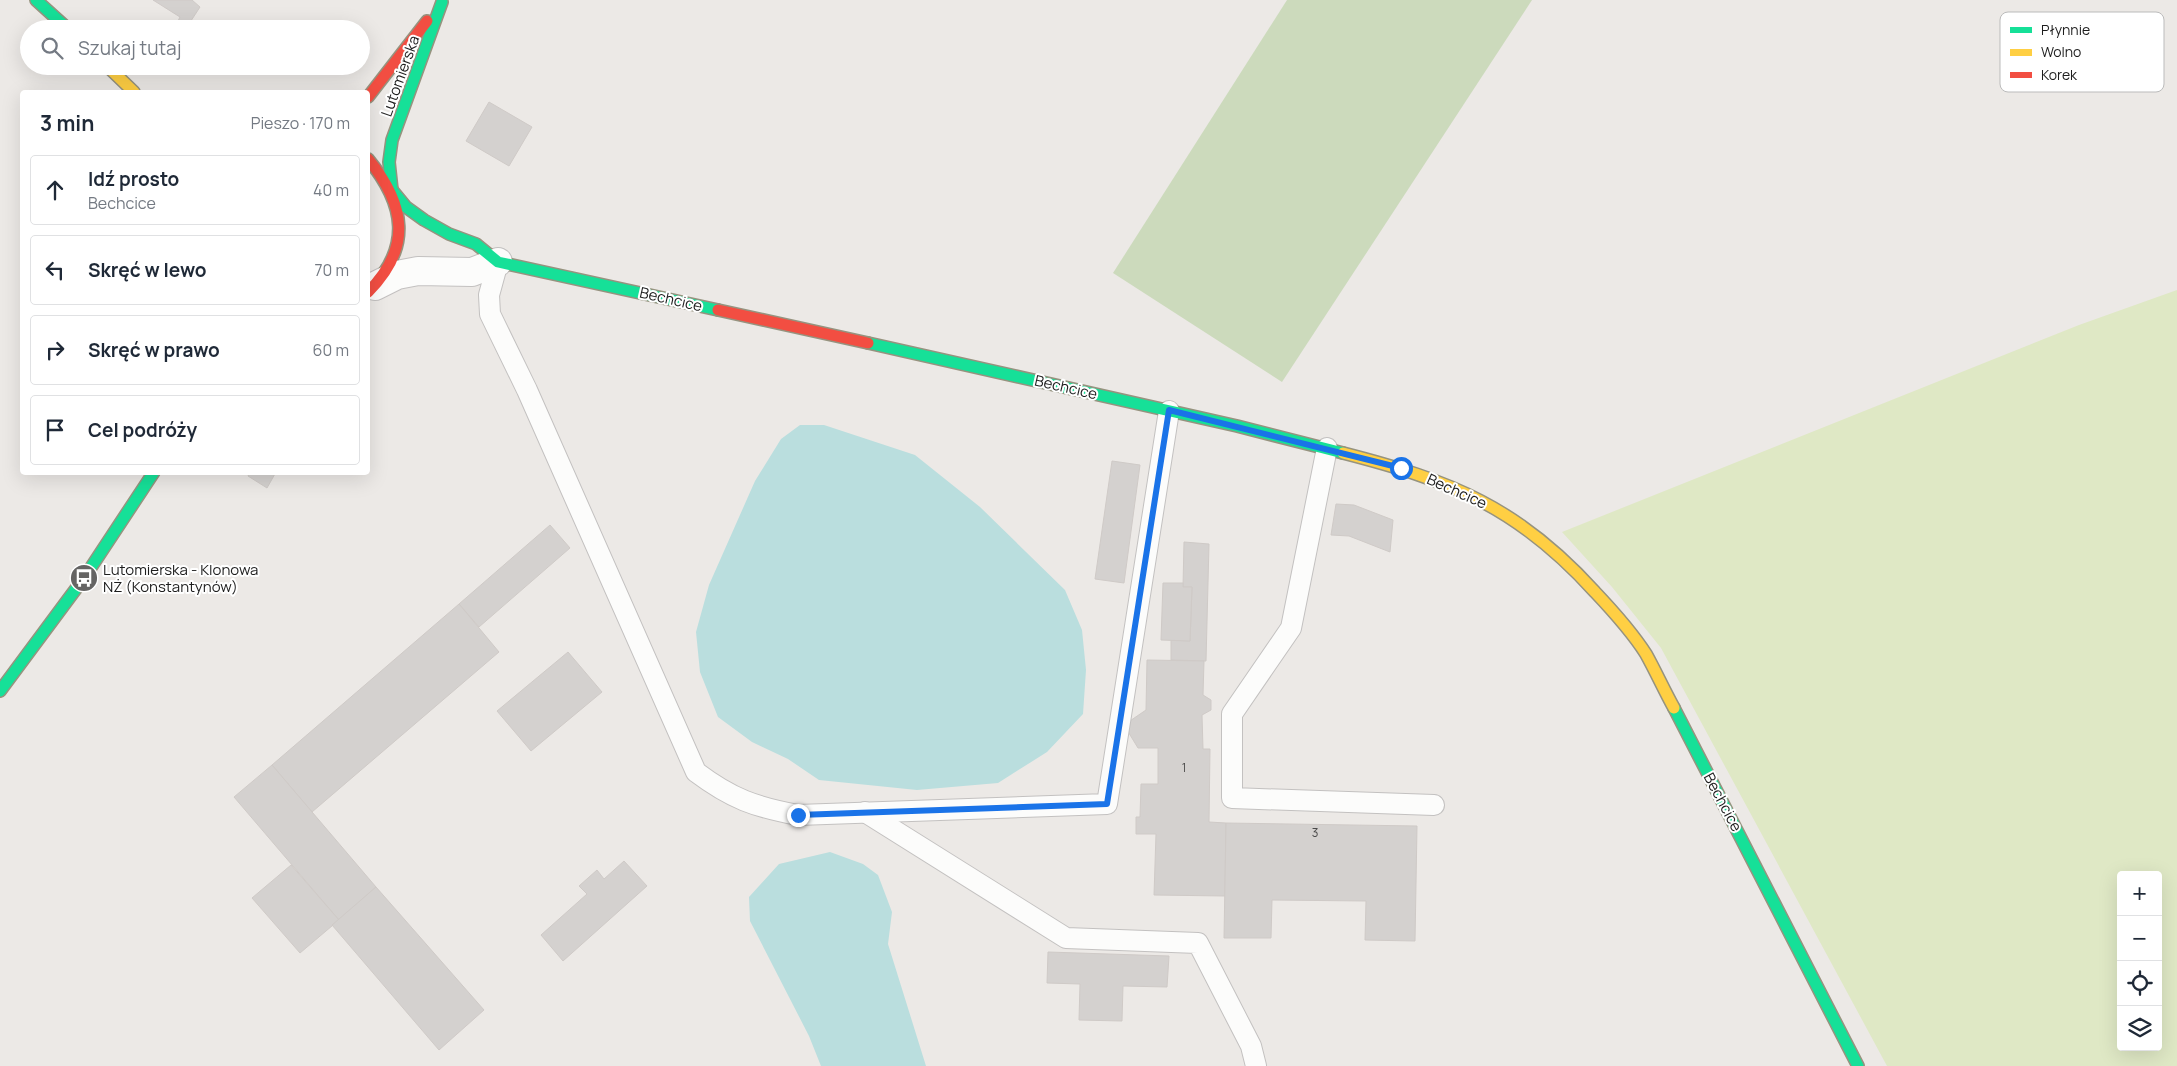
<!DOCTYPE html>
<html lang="pl">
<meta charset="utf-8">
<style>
body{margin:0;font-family:Manrope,sans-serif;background:#f6f6f7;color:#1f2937}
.controls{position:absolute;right:15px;bottom:15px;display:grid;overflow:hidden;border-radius:5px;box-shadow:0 5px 20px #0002}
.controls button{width:45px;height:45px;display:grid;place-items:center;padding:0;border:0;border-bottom:1px solid #e0e1e3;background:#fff;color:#1f2937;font:25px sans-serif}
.stop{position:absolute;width:15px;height:15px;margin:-11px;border:4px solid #1a73e8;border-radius:50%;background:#fff}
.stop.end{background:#1a73e8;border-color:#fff;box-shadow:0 1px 5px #0008}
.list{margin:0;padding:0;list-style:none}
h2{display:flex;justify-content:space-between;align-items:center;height:65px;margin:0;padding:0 20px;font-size:21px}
h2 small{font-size:16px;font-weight:400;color:#747a83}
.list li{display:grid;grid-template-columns:32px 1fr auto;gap:15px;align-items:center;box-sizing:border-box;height:70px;margin:0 10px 10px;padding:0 10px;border:1px solid #e0e1e3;border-radius:5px}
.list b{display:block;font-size:19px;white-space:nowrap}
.list p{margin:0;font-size:16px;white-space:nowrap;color:#747a83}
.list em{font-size:16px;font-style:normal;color:#747a83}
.icon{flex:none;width:28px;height:28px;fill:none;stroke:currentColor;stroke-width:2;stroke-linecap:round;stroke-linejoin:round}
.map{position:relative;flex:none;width:2177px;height:1066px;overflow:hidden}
.search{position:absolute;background:#fff;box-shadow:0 5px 20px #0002;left:20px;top:20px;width:350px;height:55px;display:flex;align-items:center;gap:12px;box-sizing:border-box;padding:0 18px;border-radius:28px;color:#747a83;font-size:19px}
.panel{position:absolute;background:#fff;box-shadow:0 5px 20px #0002;left:20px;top:90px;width:350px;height:385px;border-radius:5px}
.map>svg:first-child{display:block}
.grass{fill:#dfe8c5;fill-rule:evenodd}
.forest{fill:#ccdabc}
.water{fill:#badede}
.building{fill:#d4d1cf;stroke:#cfcac7}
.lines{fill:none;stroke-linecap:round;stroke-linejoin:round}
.lane-casing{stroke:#c3c1c0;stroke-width:22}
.street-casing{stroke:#c3c1c0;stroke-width:30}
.fast-casing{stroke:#96937f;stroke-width:14}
.slow-casing{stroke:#96937f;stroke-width:14}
.jam-casing{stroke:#96937f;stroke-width:14}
.lane{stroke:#fcfcfb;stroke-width:20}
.street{stroke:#fcfcfb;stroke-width:28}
.fast{stroke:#16e098;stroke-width:11}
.slow{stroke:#ffcf43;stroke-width:11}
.jam{stroke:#f24e42;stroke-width:11}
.route{stroke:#1a73e8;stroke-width:6}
.labels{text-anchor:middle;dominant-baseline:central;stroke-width:4;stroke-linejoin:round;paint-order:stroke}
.number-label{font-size:12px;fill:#4b4a4a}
.street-label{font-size:15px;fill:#1d1d1d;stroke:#fff}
.poi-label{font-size:15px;fill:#1d1d1d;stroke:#fff;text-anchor:start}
.key{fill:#fff;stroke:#bbb;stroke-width:1}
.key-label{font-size:14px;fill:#1d1d1d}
</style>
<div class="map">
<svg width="2177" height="1066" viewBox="0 0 2177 1066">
<rect width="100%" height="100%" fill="#ece9e6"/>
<path class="grass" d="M2177,290v776h-290l-226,-418 -49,-61 -50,-55 517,-207zM2121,875h37v172h-37z"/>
<polygon class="forest" points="1287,0 1532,0 1282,382 1113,273"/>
<g class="water">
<polygon points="800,425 824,425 915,455 980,507 1065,590 1082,630 1086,670 1083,714 1047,752 998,783 917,790 819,780 788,759 752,742 718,717 700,672 696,632 709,585 755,481 781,439"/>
<polygon points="830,852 863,864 878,875 892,912 888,944 926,1066 821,1066 809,1036 750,921 749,897 779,864"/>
</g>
<g class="building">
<polygon points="153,0 192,0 200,7 187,27 178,21 180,17"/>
<polygon points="489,102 532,127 509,166 466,141"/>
<polygon points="1112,461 1140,465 1124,583 1095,579"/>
<polygon points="250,472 276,472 267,488 248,476"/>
<polygon points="1336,504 1354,505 1393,520 1390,552 1349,536 1331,535"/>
<polygon points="550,525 570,548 479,627 459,604"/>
<polygon points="1184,542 1209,544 1206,661 1171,660 1171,640 1190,641 1192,587 1183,587"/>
<polygon points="1163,583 1183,583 1183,587 1192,587 1190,641 1161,640"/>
<polygon points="459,604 499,652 312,812 272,765"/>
<polygon points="568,652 602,692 531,751 497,711"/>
<polygon points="1147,660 1204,661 1203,695 1211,700 1211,710 1202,715 1203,749 1210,749 1209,822 1226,823 1225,896 1154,895 1156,834 1136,834 1136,817 1140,817 1141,784 1158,784 1158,748 1138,748 1124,725 1146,710"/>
<polygon points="272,765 376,887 339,920 234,797"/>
<polygon points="1226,823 1417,826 1415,941 1365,940 1366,901 1272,900 1271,938 1224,938"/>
<polygon points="624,861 647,886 563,961 541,935 587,894 579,886 597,870 604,879"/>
<polygon points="291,865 339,920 300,953 252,898"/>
<polygon points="376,887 484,1010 439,1050 332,925"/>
<polygon points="1048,952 1169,956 1167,987 1123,986 1122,1021 1079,1020 1080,984 1047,983"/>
</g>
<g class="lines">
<defs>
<g id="lane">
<path d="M498,262l-9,33 1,19 37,76 169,382c36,27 59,35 102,43l309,-11 62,-393"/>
<polyline points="1327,448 1291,628 1232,714 1232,798 1434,805"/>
<polyline points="865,812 1066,938 1198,943 1251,1046 1256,1066"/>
</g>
<polyline id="street" points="375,286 397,275 418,271 472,272 498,262"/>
<g id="fast">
<polyline points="36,0 68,29"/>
<polyline points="392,190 406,207 424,220 449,234 476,244 498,262 718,310"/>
<polyline points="392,190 389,162 392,140 442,2"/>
<polyline points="868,343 1237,426 1343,453"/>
<polyline points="0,691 84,578 154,472"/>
<polyline points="1674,708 1858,1066"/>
</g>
<g id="slow">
<polyline points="107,66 134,92"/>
<path d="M1343,453c109,28 175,54 252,139 18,19 37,40 51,62 10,18 18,36 28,54"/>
</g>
<g id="jam">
<polyline points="368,97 427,21"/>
<path d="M368,159c38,46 44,89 0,133"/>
<polyline points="718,310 868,343"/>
</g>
</defs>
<use href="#lane" class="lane-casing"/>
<use href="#street" class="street-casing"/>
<use href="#fast" class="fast-casing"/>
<use href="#slow" class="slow-casing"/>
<use href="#jam" class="jam-casing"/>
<use href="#lane" class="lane"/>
<use href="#street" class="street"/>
<use href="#fast" class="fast"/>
<use href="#slow" class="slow"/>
<use href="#jam" class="jam"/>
</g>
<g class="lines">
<polyline class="route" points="798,815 1107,804 1169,410 1401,468"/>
</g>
<defs>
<symbol id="bus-disc" viewBox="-11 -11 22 22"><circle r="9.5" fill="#656463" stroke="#fff"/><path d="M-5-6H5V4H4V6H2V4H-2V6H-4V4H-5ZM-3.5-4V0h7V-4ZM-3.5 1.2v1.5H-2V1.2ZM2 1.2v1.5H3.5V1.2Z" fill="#fff"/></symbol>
</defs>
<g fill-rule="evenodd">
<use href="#bus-disc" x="68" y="562" width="32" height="32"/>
</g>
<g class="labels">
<g class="number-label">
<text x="1184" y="767">1</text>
<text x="1315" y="832">3</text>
</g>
<g class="street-label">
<text transform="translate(400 76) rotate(-70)">Lutomierska</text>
<text transform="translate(671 299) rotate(13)">Bechcice</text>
<text transform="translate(1066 387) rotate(13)">Bechcice</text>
<text transform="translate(1457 491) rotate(24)">Bechcice</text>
<text transform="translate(1723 802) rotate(62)">Bechcice</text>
</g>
<g class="poi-label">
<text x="103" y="569">Lutomierska - Klonowa<tspan x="103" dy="17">NŻ (Konstantynów)</tspan></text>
</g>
</g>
<rect x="2000" y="12" width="164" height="80" rx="8" class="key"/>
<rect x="2010" y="27" width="22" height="6" fill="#16e098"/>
<rect x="2010" y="49" width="22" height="7" fill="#ffcf43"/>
<rect x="2010" y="72" width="22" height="6" fill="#f24e42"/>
<g class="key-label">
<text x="2041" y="35">Płynnie</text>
<text x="2041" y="57">Wolno</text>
<text x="2041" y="80">Korek</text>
</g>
</svg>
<div class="controls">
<button>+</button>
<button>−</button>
<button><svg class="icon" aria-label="locate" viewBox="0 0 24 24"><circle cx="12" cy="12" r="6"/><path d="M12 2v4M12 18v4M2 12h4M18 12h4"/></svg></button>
<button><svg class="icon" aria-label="layers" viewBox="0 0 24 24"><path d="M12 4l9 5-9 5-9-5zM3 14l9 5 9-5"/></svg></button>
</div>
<div class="stop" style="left:1401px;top:468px"></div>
<div class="stop end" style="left:798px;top:815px"></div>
<div class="search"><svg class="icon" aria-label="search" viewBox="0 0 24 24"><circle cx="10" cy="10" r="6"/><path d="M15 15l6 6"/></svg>Szukaj tutaj</div>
<section class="panel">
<h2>3 min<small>Pieszo · 170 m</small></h2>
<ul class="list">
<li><svg class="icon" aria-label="ahead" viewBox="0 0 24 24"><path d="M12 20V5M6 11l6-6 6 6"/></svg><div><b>Idź prosto</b><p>Bechcice</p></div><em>40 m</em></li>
<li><svg class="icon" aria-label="left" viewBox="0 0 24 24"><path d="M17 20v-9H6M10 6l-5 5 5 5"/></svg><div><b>Skręć w lewo</b></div><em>70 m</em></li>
<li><svg class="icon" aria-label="right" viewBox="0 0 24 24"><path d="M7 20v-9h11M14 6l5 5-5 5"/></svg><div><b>Skręć w prawo</b></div><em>60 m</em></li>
<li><svg class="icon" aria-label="arrive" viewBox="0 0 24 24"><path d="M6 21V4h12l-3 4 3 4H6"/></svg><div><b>Cel podróży</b></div></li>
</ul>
</section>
</div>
